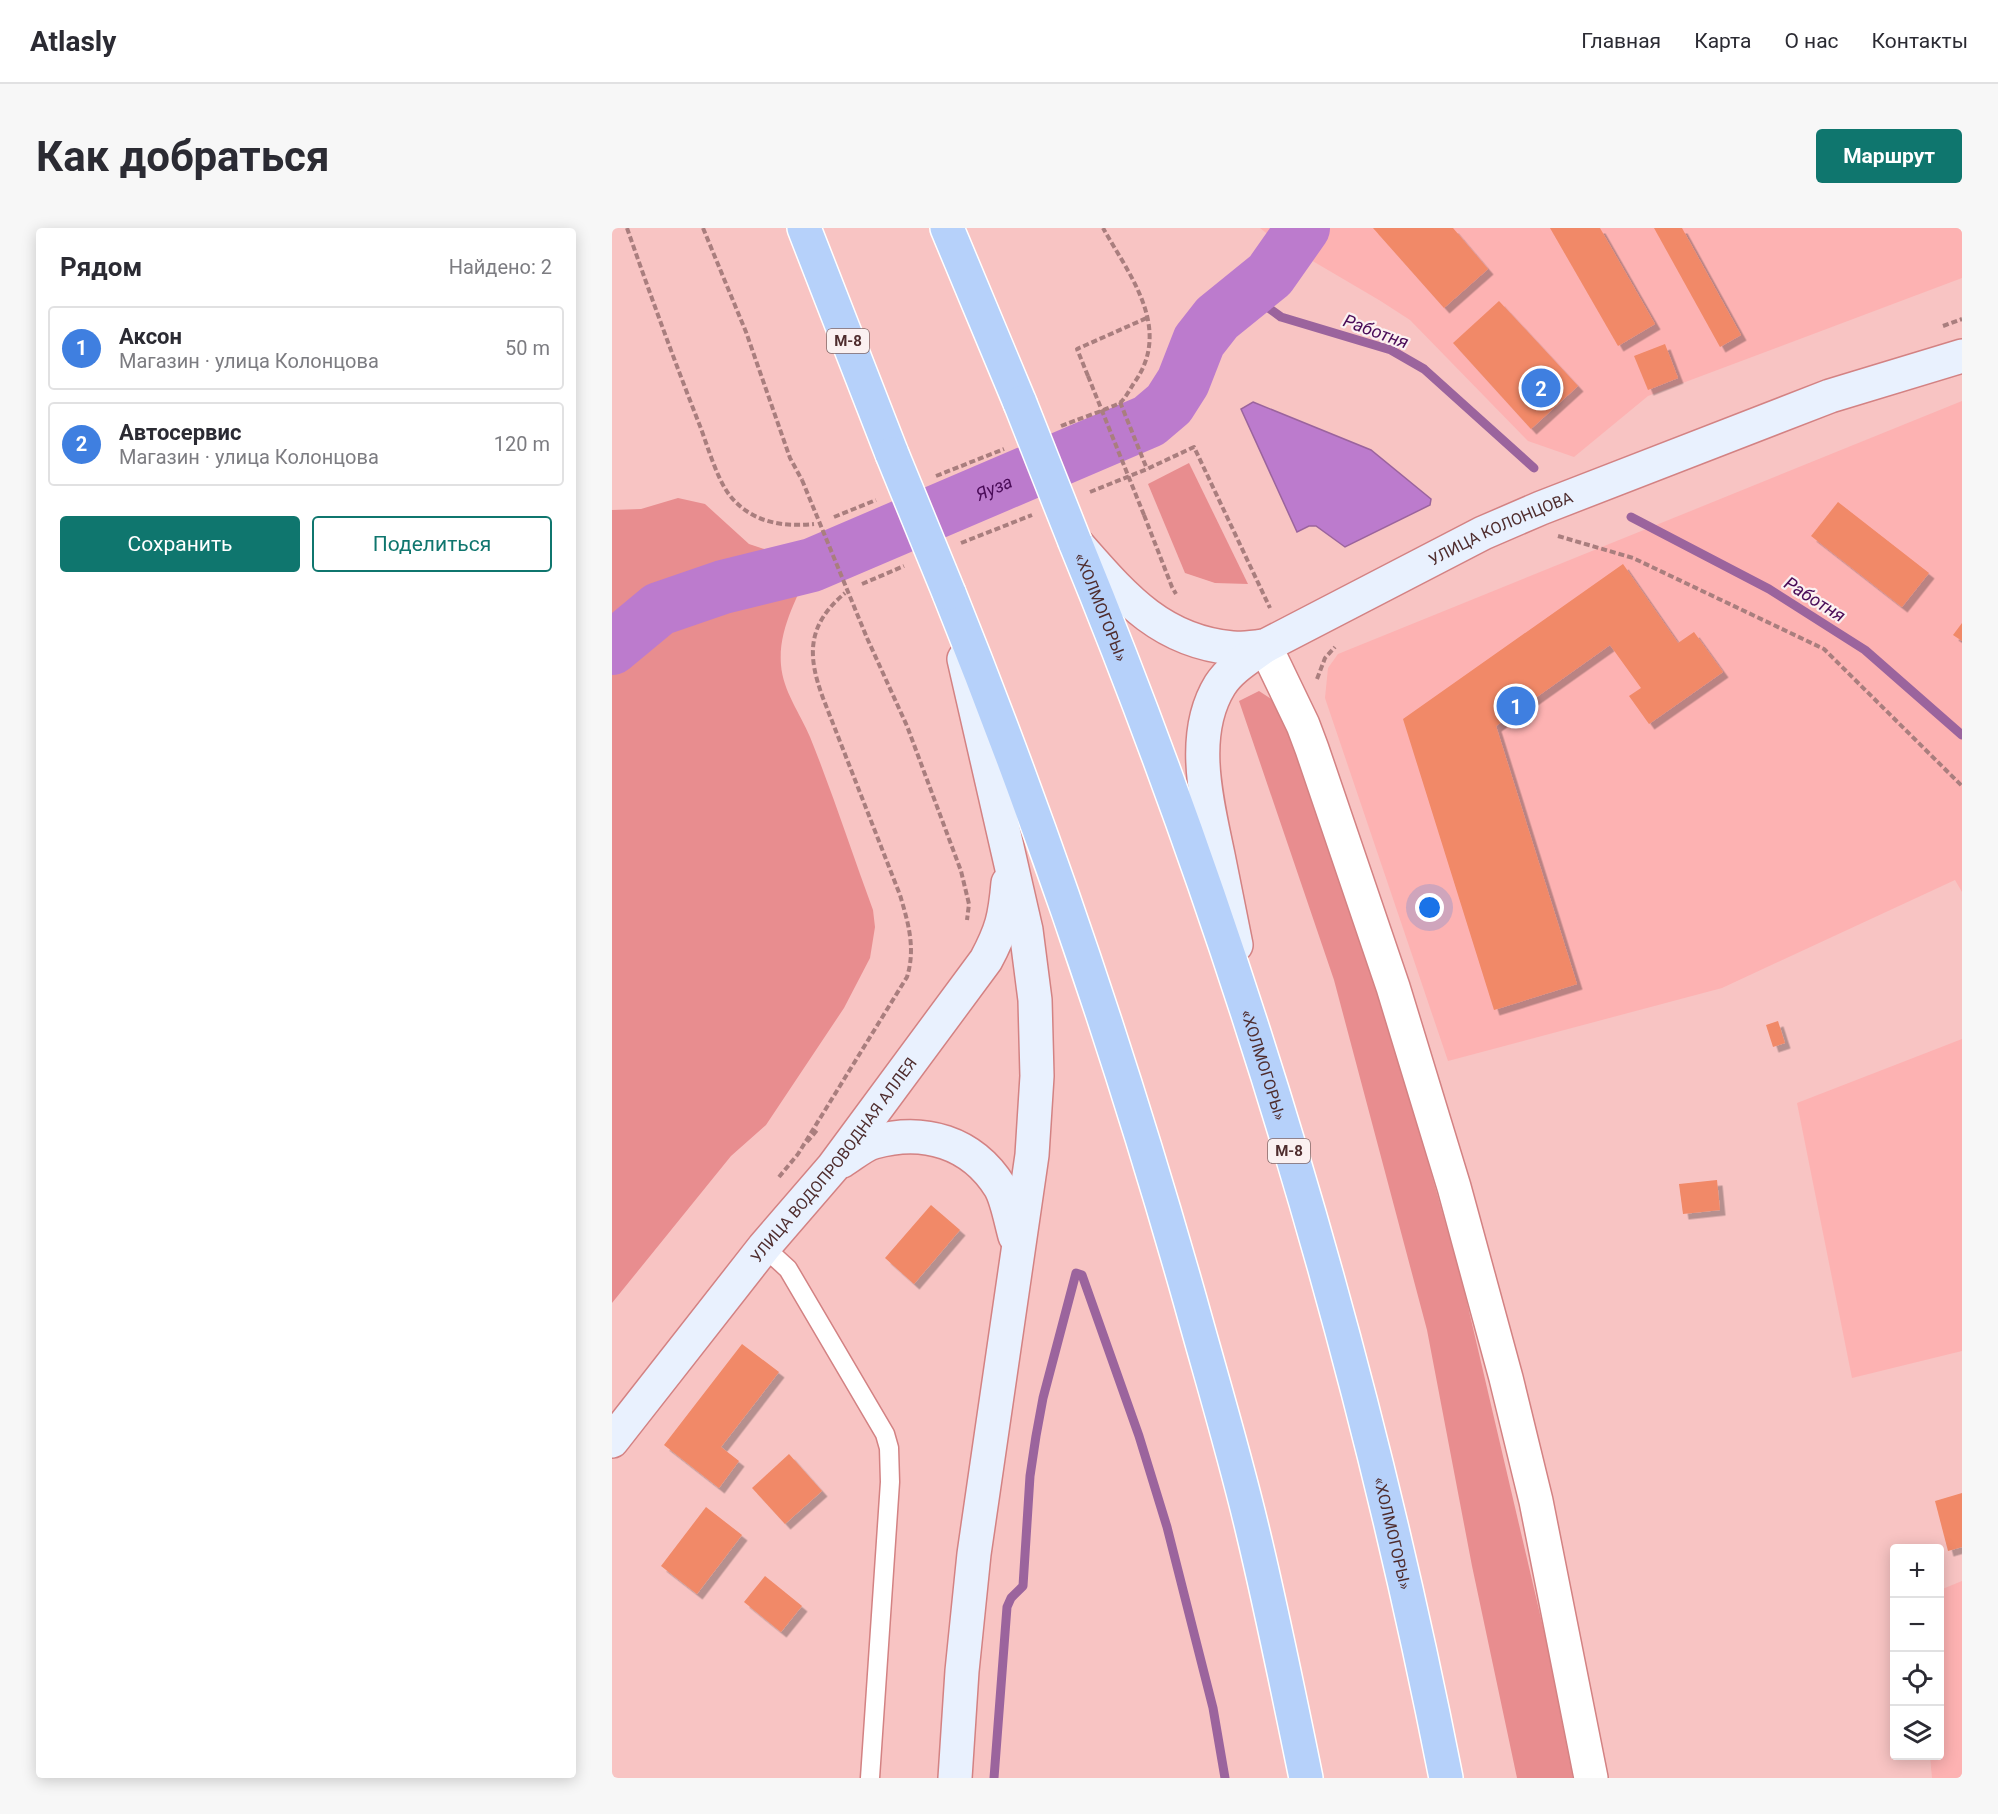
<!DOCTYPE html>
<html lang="ru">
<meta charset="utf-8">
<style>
body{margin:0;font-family:Roboto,sans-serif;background:#f7f7f7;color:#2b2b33}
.controls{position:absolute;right:18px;bottom:18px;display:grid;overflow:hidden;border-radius:6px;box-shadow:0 3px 15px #0003}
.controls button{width:54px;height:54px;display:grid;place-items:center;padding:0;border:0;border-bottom:2px solid #e1e1e2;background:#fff;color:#2b2b33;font:30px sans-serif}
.you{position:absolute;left:818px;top:680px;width:21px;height:21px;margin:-15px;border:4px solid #fff;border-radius:50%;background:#1a73e8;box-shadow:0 0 0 9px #1a73e833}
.badge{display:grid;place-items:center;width:39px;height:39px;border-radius:50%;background:#0f766e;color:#fff;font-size:20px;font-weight:700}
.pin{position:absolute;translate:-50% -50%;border:3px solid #fff;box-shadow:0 2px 6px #0006}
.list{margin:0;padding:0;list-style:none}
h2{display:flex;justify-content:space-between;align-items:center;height:78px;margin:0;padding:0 24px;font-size:26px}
h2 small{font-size:20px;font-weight:400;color:#7c7c81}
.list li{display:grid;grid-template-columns:39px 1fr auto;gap:18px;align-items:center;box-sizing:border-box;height:84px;margin:0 12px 12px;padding:0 12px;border:2px solid #e1e1e2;border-radius:6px}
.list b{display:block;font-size:22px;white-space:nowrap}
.list p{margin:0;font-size:20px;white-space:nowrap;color:#7c7c81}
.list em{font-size:20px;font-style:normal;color:#7c7c81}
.actions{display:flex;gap:12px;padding:18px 24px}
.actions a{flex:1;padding:14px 0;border:2px solid #0f766e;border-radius:6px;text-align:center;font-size:21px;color:#0f766e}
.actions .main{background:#0f766e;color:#fff}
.icon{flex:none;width:33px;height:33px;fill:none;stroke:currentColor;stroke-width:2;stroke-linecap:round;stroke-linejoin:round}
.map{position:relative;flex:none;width:1350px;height:1550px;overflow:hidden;border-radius:6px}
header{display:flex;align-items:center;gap:36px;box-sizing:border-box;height:84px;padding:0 30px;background:#fff;border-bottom:2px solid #e1e1e2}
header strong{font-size:28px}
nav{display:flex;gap:33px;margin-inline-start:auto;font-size:21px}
.intro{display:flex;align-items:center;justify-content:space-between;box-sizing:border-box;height:144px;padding:0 36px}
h1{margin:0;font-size:42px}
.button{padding:15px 27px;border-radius:6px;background:#0f766e;color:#fff;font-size:21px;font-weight:700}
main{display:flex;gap:36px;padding:0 36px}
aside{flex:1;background:#fff;border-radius:6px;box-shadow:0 3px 15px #0003}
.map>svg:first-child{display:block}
.built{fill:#fdb2b2}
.green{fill:#e88d8f}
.water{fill:#bc7bcd;stroke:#9b649d;stroke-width:1.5}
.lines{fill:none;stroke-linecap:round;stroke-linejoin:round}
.stream{stroke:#9b649d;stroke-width:9}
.river{stroke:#bc7bcd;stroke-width:54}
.building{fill:#f18967;filter:url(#shadow)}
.lane-casing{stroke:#d38283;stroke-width:21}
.street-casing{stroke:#d38283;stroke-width:36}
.secondary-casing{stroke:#d38283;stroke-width:36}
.highway-casing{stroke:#fff;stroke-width:36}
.path{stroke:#a97e7e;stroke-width:4;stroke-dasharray:6 3;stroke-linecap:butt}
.lane{stroke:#fff;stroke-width:18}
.street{stroke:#fff;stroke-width:33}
.secondary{stroke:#e9f1fe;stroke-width:33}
.highway{stroke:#b6d1fa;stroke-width:33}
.highway-bridge-casing{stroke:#fff;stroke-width:36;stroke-linecap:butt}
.path-bridge{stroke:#a97e7e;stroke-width:4;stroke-dasharray:6 3;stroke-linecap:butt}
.highway-bridge{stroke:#b6d1fa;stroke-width:33}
.labels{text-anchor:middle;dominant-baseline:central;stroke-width:4.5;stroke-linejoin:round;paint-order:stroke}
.shield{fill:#fbf1f1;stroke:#836868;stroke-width:1.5}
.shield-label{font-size:15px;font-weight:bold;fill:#4f2d2e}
.street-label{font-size:16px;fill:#4f2d2e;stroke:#fbf1f1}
.water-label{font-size:18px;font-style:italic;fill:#4a0c58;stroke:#fbf1f1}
</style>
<header>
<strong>Atlasly</strong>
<nav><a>Главная</a><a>Карта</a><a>О нас</a><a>Контакты</a></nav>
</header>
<div class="intro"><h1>Как добраться</h1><a class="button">Маршрут</a></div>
<main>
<aside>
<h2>Рядом<small>Найдено: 2</small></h2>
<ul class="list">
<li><span class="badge" style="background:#3f7fe0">1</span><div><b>Аксон</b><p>Магазин · улица Колонцова</p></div><em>50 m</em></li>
<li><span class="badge" style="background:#3f7fe0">2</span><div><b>Автосервис</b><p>Магазин · улица Колонцова</p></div><em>120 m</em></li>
</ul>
<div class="actions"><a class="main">Сохранить</a><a>Поделиться</a></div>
</aside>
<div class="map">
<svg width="1350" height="1550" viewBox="0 0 1350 1550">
<defs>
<filter id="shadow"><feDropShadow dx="5.5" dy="5.5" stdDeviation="0" flood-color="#0004"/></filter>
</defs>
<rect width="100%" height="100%" fill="#f8c4c3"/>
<g class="built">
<polygon points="648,0 1350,0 1350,50 1036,168 962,229 916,213 798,92 767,72 658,8"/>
<polygon points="1350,173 1350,664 1343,652 1110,760 836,833 713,470 716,440 726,426"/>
<polygon points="1350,811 1350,1123 1240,1150 1185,875"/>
<polygon points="1350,1353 1350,1550 1320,1550 1318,1528 1328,1528 1328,1362"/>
</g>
<g class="green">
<polygon points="577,235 636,356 603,355 573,345 536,256"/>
<path d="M66,270l27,6 44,40 63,21c-14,31 -34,64 -31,100 2,26 19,48 29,72 23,57 42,116 63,173l2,17 -5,31 -26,50 -78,117 -35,31 -119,147v-793l29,-1z"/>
<polygon points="647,463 667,476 767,762 850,1053 935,1416 961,1550 905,1550 860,1338 815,1102 722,752 627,473"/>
</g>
<polygon class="water" points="641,174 759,222 819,271 818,277 733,319 704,298 697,298 685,304 629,181"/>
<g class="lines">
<g class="stream">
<polyline points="636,65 669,89 779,122 812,141 922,240"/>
<polyline points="1019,289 1157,361 1253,422 1350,507"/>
<polyline points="382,1550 395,1379 399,1370 411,1358 418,1248 424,1208 431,1170 464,1045 470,1047 527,1208 555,1299 601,1480 613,1550"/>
</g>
<path class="river" id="s1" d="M0,420l47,-39 64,-22 89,-22 337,-144 20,-17 14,-22 16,-41 18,-23 53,-43 33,-47"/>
</g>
<g class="building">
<polygon points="761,0 841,0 876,41 832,80"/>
<polygon points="938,0 988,0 1043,96 1006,118"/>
<polygon points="1042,0 1070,0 1129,107 1108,119"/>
<polygon points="887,73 966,158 919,201 841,115"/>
<polygon points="1053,116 1066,150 1036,162 1022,128"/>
<polygon points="1226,274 1317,345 1290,379 1199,308"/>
<polygon points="1011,336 1066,415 1082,404 1111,444 1037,496 1017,468 1029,460 998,417 884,498 965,756 882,782 791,491"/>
<polygon points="1350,395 1350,413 1341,407"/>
<polygon points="1166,793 1173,815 1161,819 1154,797"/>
<polygon points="1105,952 1108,982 1071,986 1067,956"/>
<polygon points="319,977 348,1002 302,1056 273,1030"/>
<polygon points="130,1116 167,1144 109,1219 127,1233 107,1260 52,1217"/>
<polygon points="177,1226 210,1263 173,1296 140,1260"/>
<polygon points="1350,1265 1350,1319 1336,1323 1323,1273"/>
<polygon points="94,1279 130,1307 85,1366 49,1338"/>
<polygon points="153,1348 190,1378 169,1404 132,1374"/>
</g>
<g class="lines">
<defs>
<polyline id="lane" points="152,1019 176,1041 273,1206 277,1220 278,1254 258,1550"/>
<polyline id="street" points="653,418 691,497 700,521 781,759 842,959 894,1150 924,1273 979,1550"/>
<g id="secondary">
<path id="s2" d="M465,316c45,51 82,97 155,104 10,1 22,-1 33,-2l218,-113 58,-25 289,-112 132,-40"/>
<path d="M624,717c-6,-30 -12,-60 -18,-90 -11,-53 -29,-120 2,-170 11,-17 29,-27 45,-39"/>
<path d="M230,933c10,-6 21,-16 32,-19 50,-14 98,0 126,45 7,12 11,35 15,49"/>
<path id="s3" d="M0,1213l152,-194 69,-80 153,-207c16,-30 19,-43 22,-77"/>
<polyline points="343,1550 350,1443 362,1326 420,927 425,848 423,772 414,702 352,431"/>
</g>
<g id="highway">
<polyline points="192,0 280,226"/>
<polyline points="335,0 408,175"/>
<path id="s4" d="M463,314c163,398 288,814 371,1236"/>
<path d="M337,365c93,231 173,467 241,707 21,76 44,152 62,228 20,83 37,167 54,250"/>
</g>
</defs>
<use href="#lane" class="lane-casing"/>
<use href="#street" class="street-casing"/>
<use href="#secondary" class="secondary-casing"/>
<use href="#highway" class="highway-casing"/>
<g class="path">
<path d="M15,0c23,66 47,132 73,198 8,21 17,54 31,71 22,26 52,30 83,27"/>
<polyline points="91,0 134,104 178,230 190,252"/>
<polyline points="1331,98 1350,91"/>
<polyline points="476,148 465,121 537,89"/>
<polyline points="508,174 535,241"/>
<path d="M449,198c12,-5 51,-18 60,-24 5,-5 9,-13 13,-19 39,-54 -4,-107 -31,-155"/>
<polyline points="324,248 392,221"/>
<polyline points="478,264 535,241 582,219 658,380"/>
<polyline points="532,287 560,359 564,366"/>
<polyline points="222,289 264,272"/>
<polyline points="946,308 1021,330 1212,421 1350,558"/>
<polyline points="349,315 420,287"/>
<polyline points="250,356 292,338"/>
<polyline points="255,410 295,498 349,643 357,676 355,692"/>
<polyline points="705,451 713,430 723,419"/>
<polyline points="195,914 206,901"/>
<path d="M167,949l19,-23 109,-177c9,-29 1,-55 -7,-82l-77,-197c-16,-43 -16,-73 22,-105"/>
</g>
<use href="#lane" class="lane"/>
<use href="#street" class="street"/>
<use href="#secondary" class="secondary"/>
<use href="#highway" class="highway"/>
<defs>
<g id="highway-bridge">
<polyline points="408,175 463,314"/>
<polyline points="280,226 337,365"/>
</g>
</defs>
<use href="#highway-bridge" class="highway-bridge-casing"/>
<g class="path-bridge">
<polyline points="476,148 532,287"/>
<polyline points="190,252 255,410"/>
</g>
<use href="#highway-bridge" class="highway-bridge"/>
</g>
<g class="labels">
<g class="shield">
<rect x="215" y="101" width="42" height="24" rx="4.5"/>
<rect x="656" y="911" width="42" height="24" rx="4.5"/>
</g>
<g class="shield-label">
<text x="236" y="113">М-8</text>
<text x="677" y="923">М-8</text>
</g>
<g class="street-label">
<text stroke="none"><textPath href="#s2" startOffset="489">УЛИЦА КОЛОНЦОВА</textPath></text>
<text stroke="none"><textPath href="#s4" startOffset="70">«ХОЛМОГОРЫ»</textPath></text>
<text stroke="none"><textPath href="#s4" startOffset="556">«ХОЛМОГОРЫ»</textPath></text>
<text stroke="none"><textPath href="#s3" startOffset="358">УЛИЦА ВОДОПРОВОДНАЯ АЛЛЕЯ</textPath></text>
<text stroke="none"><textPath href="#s4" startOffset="1042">«ХОЛМОГОРЫ»</textPath></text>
</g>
<g class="water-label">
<text transform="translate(764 103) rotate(20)">Работня</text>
<text stroke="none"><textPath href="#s1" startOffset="418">Яуза</textPath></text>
<text transform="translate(1203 371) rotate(32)">Работня</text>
</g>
</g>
</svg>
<div class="controls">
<button>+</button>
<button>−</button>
<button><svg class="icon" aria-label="locate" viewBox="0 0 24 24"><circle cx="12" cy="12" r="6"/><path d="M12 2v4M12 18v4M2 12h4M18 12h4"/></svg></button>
<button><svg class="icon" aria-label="layers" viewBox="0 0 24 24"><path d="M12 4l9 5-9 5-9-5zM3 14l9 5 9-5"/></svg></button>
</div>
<div class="you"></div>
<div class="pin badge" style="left:904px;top:478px;background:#3f7fe0">1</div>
<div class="pin badge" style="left:929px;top:160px;background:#3f7fe0">2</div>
</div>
</main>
